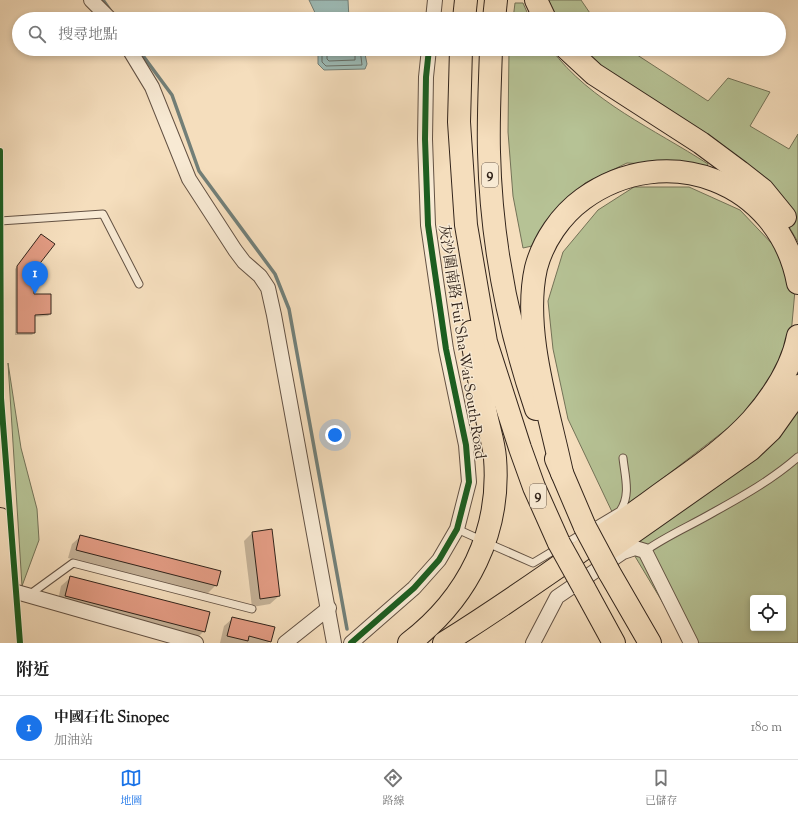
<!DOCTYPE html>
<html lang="zh-TW">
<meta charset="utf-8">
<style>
body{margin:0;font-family:"Sorts Mill Goudy","Noto Serif TC",serif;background:#f2f2f2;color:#222}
.controls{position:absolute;right:12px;bottom:12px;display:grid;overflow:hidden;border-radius:4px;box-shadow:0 2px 6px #0003}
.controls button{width:36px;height:36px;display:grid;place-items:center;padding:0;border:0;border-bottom:1px solid #e0e0e0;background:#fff;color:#222;font:20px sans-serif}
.you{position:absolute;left:335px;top:435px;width:14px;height:14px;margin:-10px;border:3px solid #fff;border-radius:50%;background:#1a73e8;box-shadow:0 0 0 6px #1a73e833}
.badge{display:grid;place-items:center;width:26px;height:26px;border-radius:50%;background:#1a73e8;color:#fff;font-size:13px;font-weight:700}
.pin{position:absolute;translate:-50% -33px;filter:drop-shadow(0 1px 2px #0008)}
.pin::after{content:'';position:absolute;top:21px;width:14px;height:12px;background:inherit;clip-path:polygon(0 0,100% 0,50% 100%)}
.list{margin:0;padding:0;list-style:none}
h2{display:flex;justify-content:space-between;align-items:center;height:52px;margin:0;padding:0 16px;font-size:17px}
h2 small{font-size:13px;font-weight:400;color:#767676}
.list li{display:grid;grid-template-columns:26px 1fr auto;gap:12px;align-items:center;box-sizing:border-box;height:64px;padding:0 16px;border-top:1px solid #e0e0e0}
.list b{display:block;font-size:15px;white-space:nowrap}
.list p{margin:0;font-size:13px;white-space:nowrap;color:#767676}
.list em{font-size:13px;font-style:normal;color:#767676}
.icon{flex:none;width:22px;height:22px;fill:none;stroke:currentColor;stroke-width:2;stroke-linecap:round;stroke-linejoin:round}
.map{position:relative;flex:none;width:798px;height:643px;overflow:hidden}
.search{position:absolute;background:#fff;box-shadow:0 2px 6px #0003;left:12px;right:12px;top:12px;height:44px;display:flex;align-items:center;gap:10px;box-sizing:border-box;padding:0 14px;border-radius:22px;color:#767676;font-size:15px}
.sheet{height:116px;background:#fff}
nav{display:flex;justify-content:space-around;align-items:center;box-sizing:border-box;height:56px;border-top:1px solid #e0e0e0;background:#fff;font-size:11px;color:#767676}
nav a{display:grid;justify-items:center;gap:2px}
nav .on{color:#1a73e8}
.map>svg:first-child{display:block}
.green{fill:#b6c295;stroke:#747358;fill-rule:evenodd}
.water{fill:#9dbbb6;stroke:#727f78}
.shadow{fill:#0003}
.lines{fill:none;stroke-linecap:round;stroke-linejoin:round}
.shore{stroke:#687068;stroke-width:1}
.stream{stroke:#727f78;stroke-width:3.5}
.building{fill:#e39c84;stroke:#32241b}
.service-casing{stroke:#635244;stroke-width:9}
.minor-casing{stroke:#635244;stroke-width:16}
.primary-casing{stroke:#32241b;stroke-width:24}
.motorway-casing{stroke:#32241b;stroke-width:24}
.service{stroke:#f8ead4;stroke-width:7}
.minor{stroke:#f8ead4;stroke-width:14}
.primary{stroke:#f5debd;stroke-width:22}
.motorway{stroke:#f5debd;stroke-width:22}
.motorway-bridge-casing{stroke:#32241b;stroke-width:24;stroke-linecap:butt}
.motorway-bridge{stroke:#f5debd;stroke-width:22}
.cycleway-casing{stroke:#f8ead4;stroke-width:8}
.cycleway{stroke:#1b5e20;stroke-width:6}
.labels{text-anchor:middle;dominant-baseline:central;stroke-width:3;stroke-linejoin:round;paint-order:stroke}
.shield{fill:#f8ead4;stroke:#6d5f52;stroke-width:1}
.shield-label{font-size:14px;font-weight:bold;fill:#32241b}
.street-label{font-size:15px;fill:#32241b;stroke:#f8ead4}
</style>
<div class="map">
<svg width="798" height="643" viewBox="0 0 798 643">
<rect width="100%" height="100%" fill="#f5debd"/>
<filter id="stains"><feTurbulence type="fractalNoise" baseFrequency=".005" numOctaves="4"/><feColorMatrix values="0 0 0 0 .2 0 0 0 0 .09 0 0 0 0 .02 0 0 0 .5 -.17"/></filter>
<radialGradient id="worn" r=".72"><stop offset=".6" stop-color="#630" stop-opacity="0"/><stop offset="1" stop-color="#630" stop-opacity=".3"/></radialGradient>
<g class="green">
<polygon points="547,0 581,0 594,19 555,19"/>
<polygon points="515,3 523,3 530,19 513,19"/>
<path d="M509,49h42c40,53 103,80 157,115l-2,6 -35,-5 -44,-2 -42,20 -27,28 -26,35 -9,2 -10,-52 -5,-64z"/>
<polygon points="576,49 628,49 708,101 728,78 770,92 750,126 789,149 798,134 798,242 782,215"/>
<polygon points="634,187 689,187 740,210 777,249 795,290 791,335 775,380 741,418 614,516 568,419 553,349 548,301 563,252 598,210"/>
<polygon points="8,363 21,448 37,509 39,540 22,586"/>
<path d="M798,394v249h-111l-60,-100zM753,598h30v30h-30z"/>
</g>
<g class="water">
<polygon points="309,0 348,0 349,19 318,19"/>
<polygon points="318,49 364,49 367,64 365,69 324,70 318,64"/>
</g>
<g class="shadow">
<polygon points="39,238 33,271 33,295 50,314 48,316 34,317 34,333 32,335 15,335 15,269"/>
<polygon points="252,533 279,596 270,604 252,607 244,541"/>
<polygon points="81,536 216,585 207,594 68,558 72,544"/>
<polygon points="70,578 204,631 195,640 57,605 61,586"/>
<polygon points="233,618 270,641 268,643 220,643 224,626"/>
</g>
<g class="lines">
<g class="shore">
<polyline points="322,49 322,62 326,66 362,65 360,49"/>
<polyline points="327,49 327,59 329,61 355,60 355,49"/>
</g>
<g class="stream">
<polyline points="103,0 110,10"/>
<polyline points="138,49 172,95 199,171 275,274 289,309 347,629"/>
</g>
</g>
<g class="building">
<polygon points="41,234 55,244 34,271 34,294 51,294 51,314 35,315 35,333 17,333 17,266"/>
<polygon points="272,529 280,596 260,599 252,532"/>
<polygon points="80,535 221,571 217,586 76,550"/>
<polygon points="70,576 210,612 205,632 65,596"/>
<polygon points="232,617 275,627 271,642 249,636 248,641 227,636"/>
</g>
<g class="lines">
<defs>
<g id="service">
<polyline points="0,221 103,214 139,284"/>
<polyline points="457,529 479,539"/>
<path d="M492,545l41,18 87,-52c11,-16 5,-34 3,-53"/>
<path d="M645,551c23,-16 45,-25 69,-39 29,-16 59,-33 84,-55"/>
<polyline points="29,595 73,563 252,609"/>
</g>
<g id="minor">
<polyline points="91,0 110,19"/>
<polyline points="433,19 435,0"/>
<polyline points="129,49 152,87 189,179 235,250 244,262 260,276 268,288 274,315 334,643"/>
<polyline points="6,589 196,643"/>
<polyline points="285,643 329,608"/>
<polyline points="351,643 414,588 439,560 457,529 469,482 466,445 446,349 428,225 425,139 426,77 429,49"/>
<polyline points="533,643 557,597 623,552 635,548 645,551 691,643"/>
</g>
<polyline id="primary" points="0,519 6,589 5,643"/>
<g id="motorway">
<polyline points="536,0 545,19"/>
<polyline points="464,19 466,0"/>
<polyline points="494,19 496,0"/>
<polyline points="461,49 459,122 466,225 486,342 520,448 534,487 559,543"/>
<path d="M491,49c-1,34 -3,69 -2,103 2,87 19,175 47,257"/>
<polyline points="567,49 594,74 701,143 740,172 763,190 785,217"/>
<polyline points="556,459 585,527"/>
<path d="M562,473c-13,-62 -40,-143 -26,-205 7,-27 25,-53 47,-69 83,-60 196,-18 215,84"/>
<polyline points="609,549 750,450 771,430 788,406 798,386"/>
<polyline points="609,572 650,643"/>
<polyline points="584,588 614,643"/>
<path d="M409,643c59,-45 92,-111 86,-185 -1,-13 -5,-26 -8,-39 -6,-29 -12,-58 -16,-87"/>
<path d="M444,643c70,-44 137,-92 204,-140 36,-27 74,-50 104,-83 21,-24 40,-52 46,-84"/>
</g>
</defs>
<use href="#service" class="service-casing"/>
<use href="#minor" class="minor-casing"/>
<use href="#primary" class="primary-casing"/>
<use href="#motorway" class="motorway-casing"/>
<use href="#service" class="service"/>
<use href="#minor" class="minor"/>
<use href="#primary" class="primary"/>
<use href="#motorway" class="motorway"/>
<defs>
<g id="motorway-bridge">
<polyline points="585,527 609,572"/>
<polyline points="559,543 584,588"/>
</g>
</defs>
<use href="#motorway-bridge" class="motorway-bridge-casing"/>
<use href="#motorway-bridge" class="motorway-bridge"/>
<defs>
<g id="cycleway">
<polyline points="0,151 1,398 20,643"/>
<polyline points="351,643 414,588 439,560 457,529 469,482 466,445 446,349 428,225 425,139 426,77 429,49"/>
</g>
</defs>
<use href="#cycleway" class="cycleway-casing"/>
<use href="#cycleway" class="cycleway"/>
</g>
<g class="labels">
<g class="shield">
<rect x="482" y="163" width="16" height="24" rx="3"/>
<rect x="530" y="484" width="16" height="24" rx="3"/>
</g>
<g class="shield-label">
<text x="490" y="175">9</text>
<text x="538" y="496">9</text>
</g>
<g class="street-label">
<text transform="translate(461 342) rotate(81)">灰沙圍南路 Fui Sha Wai South Road</text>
</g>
</g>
<rect width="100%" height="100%" filter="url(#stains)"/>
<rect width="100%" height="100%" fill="url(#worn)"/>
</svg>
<div class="controls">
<button><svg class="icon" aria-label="locate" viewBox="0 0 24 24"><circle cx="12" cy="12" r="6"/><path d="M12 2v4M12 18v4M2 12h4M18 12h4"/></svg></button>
</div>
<div class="you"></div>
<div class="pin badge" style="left:35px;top:294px">1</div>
<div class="search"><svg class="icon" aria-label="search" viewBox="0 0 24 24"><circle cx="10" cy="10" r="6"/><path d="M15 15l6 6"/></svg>搜尋地點</div>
</div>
<section class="sheet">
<h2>附近<small></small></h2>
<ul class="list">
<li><span class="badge">1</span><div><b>中國石化 Sinopec</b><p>加油站</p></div><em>180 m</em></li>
</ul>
</section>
<nav>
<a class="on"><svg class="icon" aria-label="map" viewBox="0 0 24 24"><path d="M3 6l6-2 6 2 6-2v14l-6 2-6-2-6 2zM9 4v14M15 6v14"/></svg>地圖</a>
<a><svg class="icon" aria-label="directions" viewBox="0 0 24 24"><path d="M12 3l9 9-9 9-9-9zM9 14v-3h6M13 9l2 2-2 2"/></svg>路線</a>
<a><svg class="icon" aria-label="saved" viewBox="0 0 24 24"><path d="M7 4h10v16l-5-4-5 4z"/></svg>已儲存</a>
</nav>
